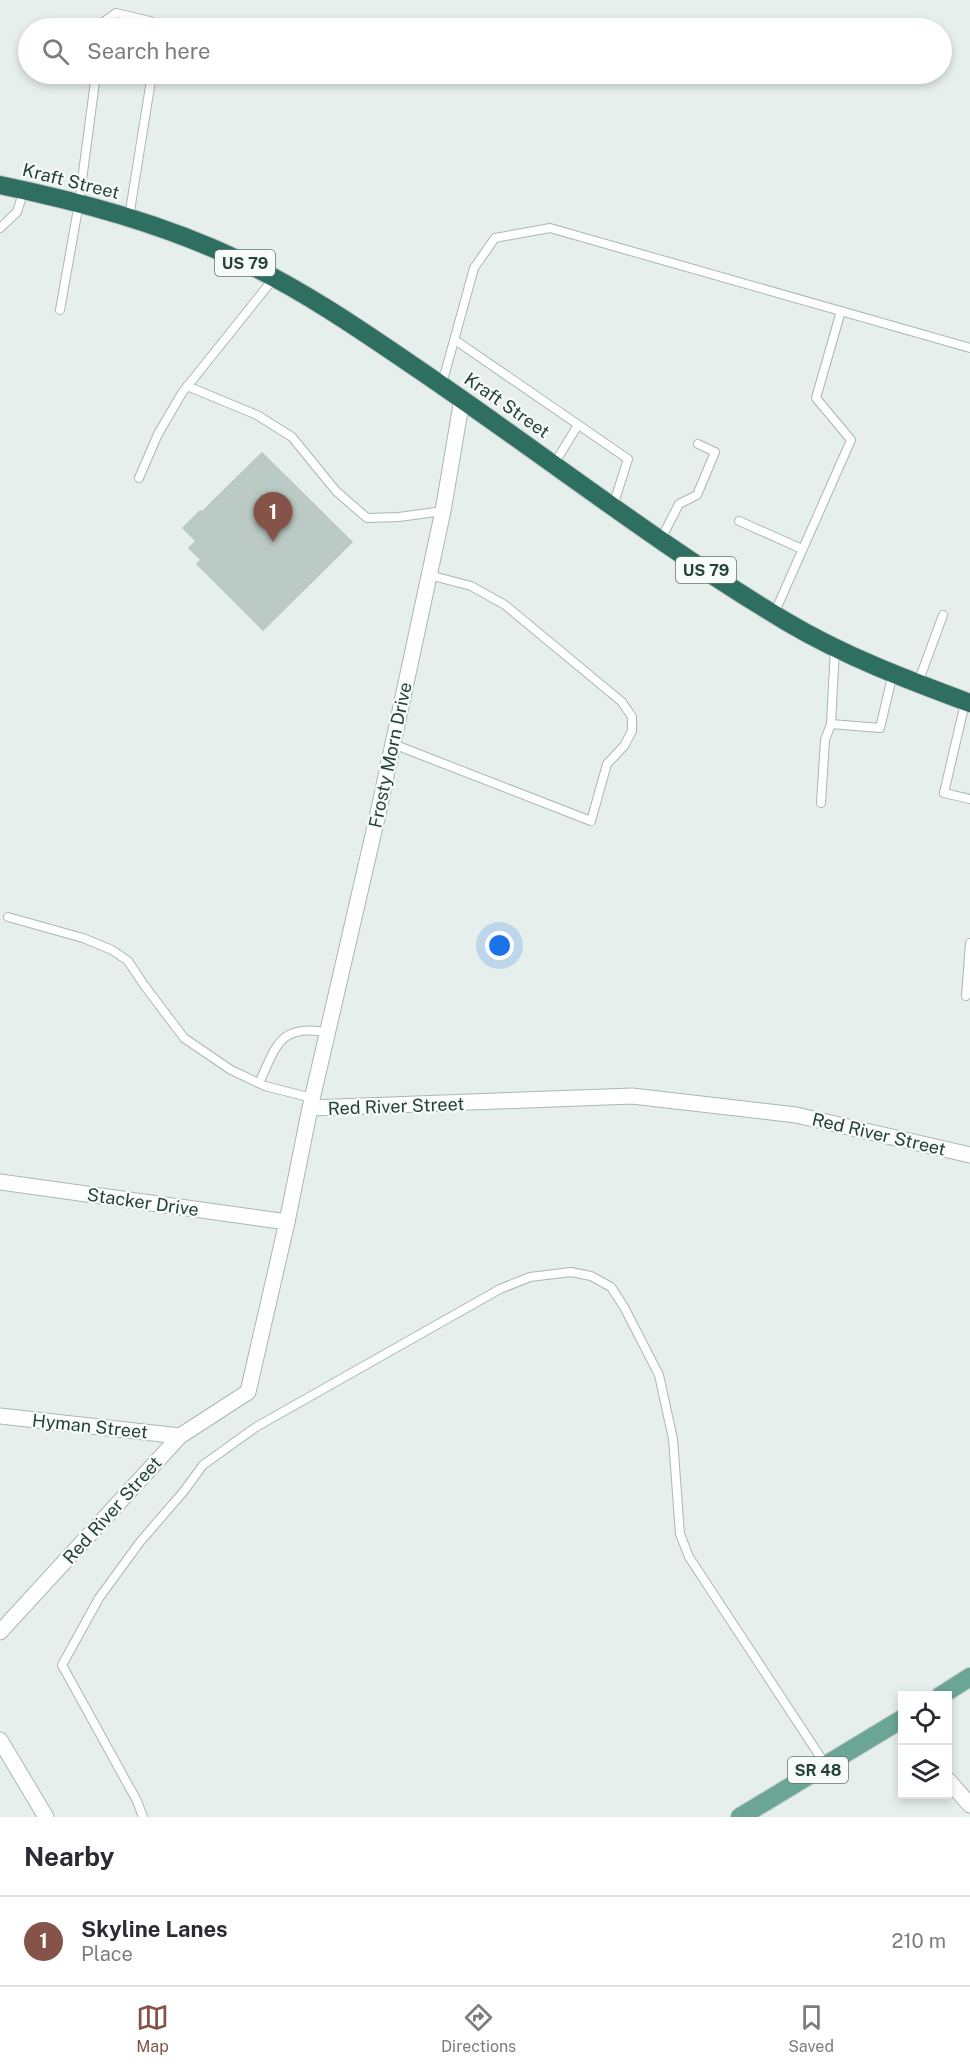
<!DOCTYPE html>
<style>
body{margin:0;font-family:"Public Sans",sans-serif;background:#f2f2f3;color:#2b2b33}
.controls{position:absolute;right:18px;bottom:18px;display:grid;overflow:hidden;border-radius:0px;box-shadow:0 3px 9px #0003}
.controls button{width:54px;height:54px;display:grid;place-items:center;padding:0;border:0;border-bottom:2px solid #e1e1e2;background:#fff;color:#2b2b33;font:30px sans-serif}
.you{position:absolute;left:500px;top:946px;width:21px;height:21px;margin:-15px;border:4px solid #fff;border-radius:50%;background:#1a73e8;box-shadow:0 0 0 9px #1a73e833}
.badge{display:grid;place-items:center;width:39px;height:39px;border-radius:50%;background:#855347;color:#fff;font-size:20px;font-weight:700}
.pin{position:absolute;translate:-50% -50px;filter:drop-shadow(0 2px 3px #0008)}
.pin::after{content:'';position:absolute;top:32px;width:21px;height:18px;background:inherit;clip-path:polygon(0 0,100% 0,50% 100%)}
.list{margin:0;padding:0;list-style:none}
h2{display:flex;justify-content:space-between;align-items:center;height:78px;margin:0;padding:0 24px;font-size:26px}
h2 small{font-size:20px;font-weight:400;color:#7c7c81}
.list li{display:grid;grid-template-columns:39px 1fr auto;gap:18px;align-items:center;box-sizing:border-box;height:90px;padding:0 24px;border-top:2px solid #e1e1e2}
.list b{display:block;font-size:22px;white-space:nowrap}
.list p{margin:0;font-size:20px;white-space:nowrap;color:#7c7c81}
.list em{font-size:20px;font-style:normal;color:#7c7c81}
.icon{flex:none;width:33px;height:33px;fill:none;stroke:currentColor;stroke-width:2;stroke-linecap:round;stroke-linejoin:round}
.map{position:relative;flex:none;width:970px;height:1817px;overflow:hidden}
.search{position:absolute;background:#fff;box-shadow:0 3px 9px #0003;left:18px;right:18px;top:18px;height:66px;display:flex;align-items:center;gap:15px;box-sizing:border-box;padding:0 21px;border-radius:33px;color:#7c7c81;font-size:22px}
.sheet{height:168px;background:#fff}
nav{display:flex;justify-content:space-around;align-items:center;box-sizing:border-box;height:84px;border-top:2px solid #e1e1e2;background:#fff;font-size:16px;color:#7c7c81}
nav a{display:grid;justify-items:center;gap:3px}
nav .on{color:#855347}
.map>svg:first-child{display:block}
.building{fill:#bbcac4;stroke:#b8c9c2;stroke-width:1.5}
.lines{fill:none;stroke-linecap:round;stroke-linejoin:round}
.lane-casing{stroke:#a8b8b2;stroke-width:10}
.street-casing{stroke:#a8b8b2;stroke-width:17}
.primary-casing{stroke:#c2cac8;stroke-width:20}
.highway-casing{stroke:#c2cac8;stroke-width:20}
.lane{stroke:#fff;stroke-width:8}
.street{stroke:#fff;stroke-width:15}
.primary{stroke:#6aa596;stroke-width:18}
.highway{stroke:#2f6f62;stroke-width:18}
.labels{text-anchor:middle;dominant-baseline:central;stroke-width:4.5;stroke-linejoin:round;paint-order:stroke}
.shield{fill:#f7fbf9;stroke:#637a73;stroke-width:1.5}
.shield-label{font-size:16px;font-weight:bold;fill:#24423a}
.street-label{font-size:18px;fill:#24423a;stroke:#f7fbf9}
</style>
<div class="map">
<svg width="970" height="1817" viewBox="0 0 970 1817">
<rect width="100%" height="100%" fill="#e6efeb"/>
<polygon class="building" points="262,453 352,542 263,630 197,564 201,560 189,548 196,541 183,528 200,511 202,512"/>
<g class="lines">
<defs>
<g id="lane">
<polyline points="101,28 102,23 116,13 150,21 154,28"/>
<polyline points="129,217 152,74"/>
<polyline points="0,228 17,212 24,190"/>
<polyline points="60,310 79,203 96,74"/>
<polyline points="455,340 628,459 613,506"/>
<polyline points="442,384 474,268 495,238 550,228 970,348"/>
<polyline points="187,386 257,415 292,437 336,491 367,518 399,517 443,511"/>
<polyline points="554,464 578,425"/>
<polyline points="139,478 158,434 182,393 274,278"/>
<polyline points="739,521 802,549"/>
<polyline points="661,539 679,504 697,495 715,452 698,444"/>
<polyline points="774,614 851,440 816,398 841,311"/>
<polyline points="835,648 831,724 880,728 893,673"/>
<polyline points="918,683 943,615"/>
<polyline points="965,703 944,793 970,799"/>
<polyline points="393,744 591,821 607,764 624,746 632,731 632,717 622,702 505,605 471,586 429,575"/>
<polyline points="821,803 825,740 831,724"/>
<polyline points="8,917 83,938 112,950 128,961 144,985 184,1038 231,1070 265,1086 312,1098"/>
<polyline points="966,996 970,943"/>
<path d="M259,1083c18,-38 20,-59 68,-51"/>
<polyline points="143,1817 137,1801 62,1665 99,1598 140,1542 184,1491 203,1465 256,1427 500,1289 530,1277 571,1272 591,1276 611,1287 624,1307 659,1375 673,1439 680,1534 689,1557 825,1764"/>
</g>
<g id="street">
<polyline points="310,1108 632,1096 796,1115 970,1155"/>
<polyline points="0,1182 287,1222"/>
<polyline points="0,1416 180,1436"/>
<polyline points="0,1632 180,1436 248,1392 287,1222 310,1108 377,818 443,511 462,399"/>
<polyline points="0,1740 46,1817"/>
<polyline points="948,1780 970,1805"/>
</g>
<g id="primary">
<polyline points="940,1696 970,1677"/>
<polyline points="740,1817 902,1719"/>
</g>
<path id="highway" d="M0,185c82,17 163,39 239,75 62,29 119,68 176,107 124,84 243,178 372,255 57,34 121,58 183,81"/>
</defs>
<use href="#lane" class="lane-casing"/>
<use href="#street" class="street-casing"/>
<use href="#primary" class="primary-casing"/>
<use href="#highway" class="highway-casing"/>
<use href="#lane" class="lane"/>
<use href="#street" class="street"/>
<use href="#primary" class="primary"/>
<use href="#highway" class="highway"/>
</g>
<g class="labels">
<g class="shield">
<rect x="215" y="250" width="60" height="26" rx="4.5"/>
<rect x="676" y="557" width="60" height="26" rx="4.5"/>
<rect x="788" y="1757" width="60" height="26" rx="4.5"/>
</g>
<g class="shield-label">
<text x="245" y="263">US 79</text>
<text x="706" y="570">US 79</text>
<text x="818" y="1770">SR 48</text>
</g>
<g class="street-label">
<text transform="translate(71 181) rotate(14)">Kraft Street</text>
<text transform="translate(507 405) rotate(35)">Kraft Street</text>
<text transform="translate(390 755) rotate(-78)">Frosty Morn Drive</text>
<text transform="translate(396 1106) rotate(-2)">Red River Street</text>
<text transform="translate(879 1134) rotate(13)">Red River Street</text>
<text transform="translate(143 1202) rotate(8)">Stacker Drive</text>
<text transform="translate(90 1426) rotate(6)">Hyman Street</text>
<text transform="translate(112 1510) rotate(-48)">Red River Street</text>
</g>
</g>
</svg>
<div class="controls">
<button><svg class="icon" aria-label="locate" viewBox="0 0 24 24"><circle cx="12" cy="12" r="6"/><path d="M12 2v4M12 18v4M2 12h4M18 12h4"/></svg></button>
<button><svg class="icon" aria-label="layers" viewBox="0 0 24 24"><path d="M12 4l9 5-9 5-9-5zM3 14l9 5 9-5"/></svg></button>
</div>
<div class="you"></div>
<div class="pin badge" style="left:273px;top:542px">1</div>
<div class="search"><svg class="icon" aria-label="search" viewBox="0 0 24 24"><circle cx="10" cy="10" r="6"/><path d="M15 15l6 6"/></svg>Search here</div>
</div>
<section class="sheet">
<h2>Nearby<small></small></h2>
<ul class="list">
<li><span class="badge">1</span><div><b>Skyline Lanes</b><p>Place</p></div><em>210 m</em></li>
</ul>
</section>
<nav>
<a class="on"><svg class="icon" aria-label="map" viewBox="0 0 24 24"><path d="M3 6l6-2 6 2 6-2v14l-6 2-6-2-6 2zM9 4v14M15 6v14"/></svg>Map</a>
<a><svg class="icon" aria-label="directions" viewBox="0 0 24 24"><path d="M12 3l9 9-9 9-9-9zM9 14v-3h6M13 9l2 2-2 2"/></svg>Directions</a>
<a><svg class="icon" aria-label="saved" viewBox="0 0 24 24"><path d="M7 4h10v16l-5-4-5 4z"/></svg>Saved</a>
</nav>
